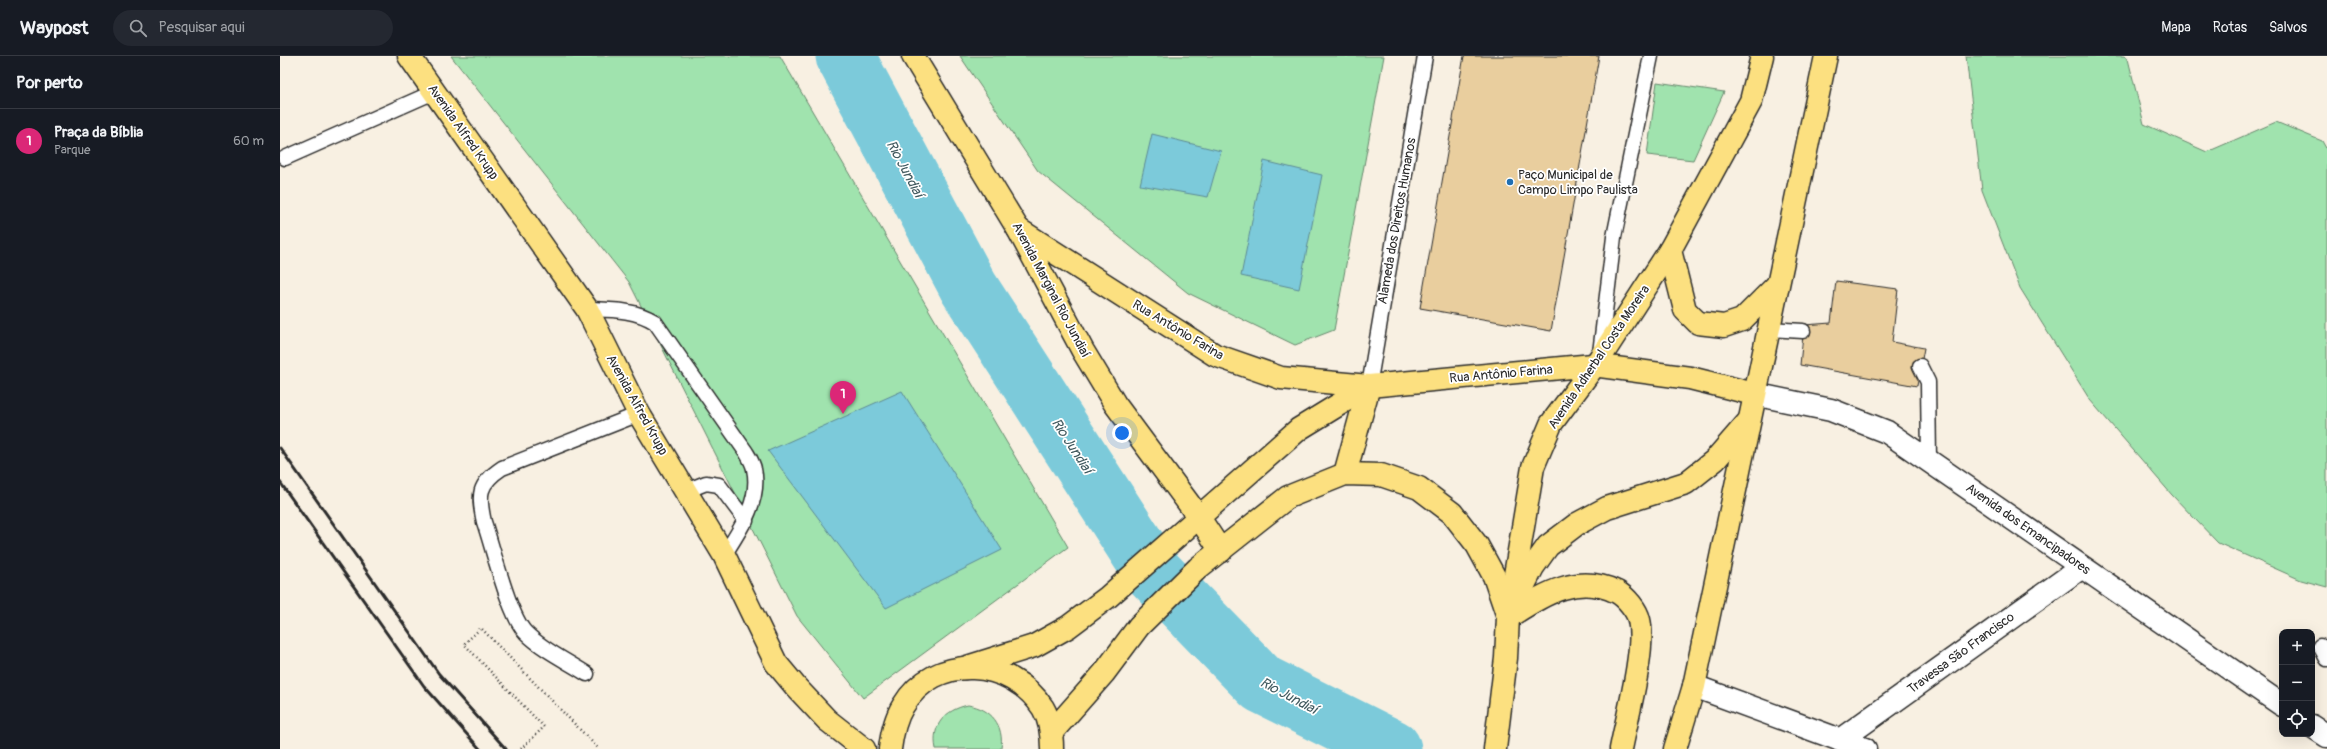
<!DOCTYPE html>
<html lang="pt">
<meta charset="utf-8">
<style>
body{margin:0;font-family:Pangolin,sans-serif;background:#242831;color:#f1f3f6}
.controls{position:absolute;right:12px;bottom:12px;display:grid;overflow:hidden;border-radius:8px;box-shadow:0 4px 16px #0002}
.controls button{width:36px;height:36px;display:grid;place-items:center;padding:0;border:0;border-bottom:1px solid #363941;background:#171b24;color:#f1f3f6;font:20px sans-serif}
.you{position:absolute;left:842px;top:377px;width:14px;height:14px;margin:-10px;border:3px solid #fff;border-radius:50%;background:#1a73e8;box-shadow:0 0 0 6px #1a73e833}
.badge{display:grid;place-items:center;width:26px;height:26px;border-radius:50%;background:#db2777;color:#fff;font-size:13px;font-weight:700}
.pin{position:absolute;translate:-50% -33px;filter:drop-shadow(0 1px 2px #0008)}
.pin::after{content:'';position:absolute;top:21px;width:14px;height:12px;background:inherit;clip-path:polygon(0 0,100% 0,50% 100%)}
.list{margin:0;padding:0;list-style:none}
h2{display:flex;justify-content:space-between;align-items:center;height:52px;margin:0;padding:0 16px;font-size:17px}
h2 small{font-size:13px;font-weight:400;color:#9ea1a6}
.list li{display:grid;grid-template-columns:26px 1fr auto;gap:12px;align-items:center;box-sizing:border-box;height:64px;padding:0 16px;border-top:1px solid #363941}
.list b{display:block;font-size:15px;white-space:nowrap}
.list p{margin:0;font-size:13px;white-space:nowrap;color:#9ea1a6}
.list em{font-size:13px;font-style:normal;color:#9ea1a6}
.icon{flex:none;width:22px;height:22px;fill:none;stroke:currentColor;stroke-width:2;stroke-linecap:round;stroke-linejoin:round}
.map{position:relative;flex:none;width:2047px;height:693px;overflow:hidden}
header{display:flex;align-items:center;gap:24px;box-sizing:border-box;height:56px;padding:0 20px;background:#171b24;border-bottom:1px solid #363941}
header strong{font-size:19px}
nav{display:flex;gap:22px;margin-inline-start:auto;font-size:14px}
.search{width:280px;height:36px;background:#242831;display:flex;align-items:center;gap:10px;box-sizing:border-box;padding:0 14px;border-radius:22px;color:#9ea1a6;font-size:15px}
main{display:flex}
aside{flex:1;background:#171b24}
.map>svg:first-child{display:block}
.green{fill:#a0e3ae;stroke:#66876c}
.water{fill:#7ccada;stroke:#5c8a94}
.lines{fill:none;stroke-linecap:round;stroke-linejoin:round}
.river{stroke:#7ccada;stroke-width:59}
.building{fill:#e9ce9e;stroke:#2b2b2b}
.lane-casing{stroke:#2b2b2b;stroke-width:17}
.street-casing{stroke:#2b2b2b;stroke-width:25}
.primary-casing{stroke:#2b2b2b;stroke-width:25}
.path{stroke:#2b2b2b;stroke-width:2.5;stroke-dasharray:1 3;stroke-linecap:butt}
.lane{stroke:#fff;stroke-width:14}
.street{stroke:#fff;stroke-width:22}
.primary{stroke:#fce080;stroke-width:22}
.rail{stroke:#2b2b2b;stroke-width:3}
.poi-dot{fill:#1f6fb2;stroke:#fff;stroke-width:1.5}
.labels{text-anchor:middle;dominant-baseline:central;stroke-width:3.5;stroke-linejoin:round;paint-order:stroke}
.street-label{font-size:13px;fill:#2b2b2b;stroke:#fff}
.poi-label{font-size:13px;fill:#2b2b2b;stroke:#fff;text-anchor:start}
.water-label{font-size:14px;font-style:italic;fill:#435b60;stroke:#fff}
</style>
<header>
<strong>Waypost</strong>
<div class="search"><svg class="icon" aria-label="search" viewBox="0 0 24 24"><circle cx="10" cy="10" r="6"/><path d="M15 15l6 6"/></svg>Pesquisar aqui</div>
<nav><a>Mapa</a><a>Rotas</a><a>Salvos</a></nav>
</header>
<main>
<aside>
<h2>Por perto<small></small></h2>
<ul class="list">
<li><span class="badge">1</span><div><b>Praça da Bíblia</b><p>Parque</p></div><em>60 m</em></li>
</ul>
</aside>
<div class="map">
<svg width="2047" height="693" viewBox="0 0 2047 693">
<rect width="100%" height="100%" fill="#f8f0e2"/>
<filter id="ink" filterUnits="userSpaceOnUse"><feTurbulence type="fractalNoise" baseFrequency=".025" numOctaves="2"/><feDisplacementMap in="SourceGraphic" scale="8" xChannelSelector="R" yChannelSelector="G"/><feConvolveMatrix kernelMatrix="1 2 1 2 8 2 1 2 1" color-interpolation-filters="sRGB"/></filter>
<g filter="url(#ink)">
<g class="green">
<polygon points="171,0 500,0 788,491 583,642 517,560 349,226"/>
<polygon points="680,0 1104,0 1054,274 1015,289 908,237 758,115"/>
<polygon points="1686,0 1844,0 1848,3 1864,68 1927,96 1996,66 2042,85 2047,94 2047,531 2021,524 1938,487 1892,439 1810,344 1740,232 1702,134"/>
<polygon points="1377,26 1444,36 1413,104 1367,99"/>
<path d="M688,649c24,4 36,20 33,44h-65c-5,-24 9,-39 32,-44z"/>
</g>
<g class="water">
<polygon points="872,78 941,95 928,141 860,129"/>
<polygon points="984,105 1042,119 1019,233 961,220"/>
<polygon points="622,335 722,494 606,552 488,395"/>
</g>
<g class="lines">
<polyline class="river" points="565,0 689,232 872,515 982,628 1112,693"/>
</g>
<g class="building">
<polygon points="1184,0 1319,0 1271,275 1140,252"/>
<polygon points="1556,225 1618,233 1612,286 1644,292 1637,330 1520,309 1524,269 1551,267"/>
</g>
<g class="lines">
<defs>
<g id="lane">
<polyline points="5,102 154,36"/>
<path d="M307,253c24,1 47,0 68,13l91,130c3,5 7,11 8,17 7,31 -14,61 -30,86"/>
<polyline points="1488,273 1523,275"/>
<polyline points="1320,297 1334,181 1371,0"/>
<polyline points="1640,310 1648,326 1649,405"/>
<polyline points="1089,330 1145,0"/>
<polyline points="406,435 426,427 439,429 466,465"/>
<polyline points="2040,590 2047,603"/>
<path d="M307,618c-20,-13 -44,-24 -61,-41 -17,-17 -33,-85 -42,-111 -6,-27 -6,-38 18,-54l137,-54"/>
</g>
<g id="street">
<polyline points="1474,338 1551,354 1607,376 2002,649"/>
<polyline points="1414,630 1585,693"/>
<polyline points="2032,670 2047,680"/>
<polyline points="1560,684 1802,511"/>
</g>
<g id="primary">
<polyline points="129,0 307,253 359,358 444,499 496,607 516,631 547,664 584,693"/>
<polyline points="633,0 738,173 803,295 835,348 918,460 941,495"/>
<polyline points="738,173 935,299 1001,322 1089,330 1313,309 1410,322 1474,338"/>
<polyline points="1390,194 1405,254 1418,267 1444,270 1462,264 1497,229"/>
<polyline points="1065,418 1089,330"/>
<polyline points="1238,541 1253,511 1268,490 1297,468 1327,452 1406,427 1435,404 1468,366"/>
<path d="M1228,561c34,-21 68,-45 109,-25 9,5 20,18 22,28 7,27 -12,98 -18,129"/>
<polyline points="684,612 754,590 788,571 828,541 1019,373 1089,330"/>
<polyline points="772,676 824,617 859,570 918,512 1008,441 1065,418 1101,419 1139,432 1172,457 1197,489 1214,520 1227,558"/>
<path d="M610,693c2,-16 5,-30 13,-43 32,-54 108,-48 140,2 7,12 9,27 9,41"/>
<polyline points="1215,693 1226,602 1228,561 1253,411 1271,368 1320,302 1390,194 1471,45 1482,0"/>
<polyline points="1395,693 1414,630 1546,0"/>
</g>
</defs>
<use href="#lane" class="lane-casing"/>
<use href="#street" class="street-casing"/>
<use href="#primary" class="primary-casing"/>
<polyline class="path" points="241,693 264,671 184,588 201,572 319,693"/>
<use href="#lane" class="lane"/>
<use href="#street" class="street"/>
<use href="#primary" class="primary"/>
<g class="rail">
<polyline points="0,392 159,618 226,693"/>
<polyline points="0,426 144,630 200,693"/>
</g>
</g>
</g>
<circle class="poi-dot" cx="1230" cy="126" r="4"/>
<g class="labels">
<g class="street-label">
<text transform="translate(183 76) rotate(55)">Avenida Alfred Krupp</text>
<text transform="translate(1117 165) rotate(-80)">Alameda dos Direitos Humanos</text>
<text transform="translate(771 234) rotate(62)">Avenida Marginal Rio Jundiaí</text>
<text transform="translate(898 274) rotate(31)">Rua Antônio Farina</text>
<text transform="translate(1319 301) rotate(-56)">Avenida Adherbal Costa Moreira</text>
<text transform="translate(1221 318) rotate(-5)">Rua Antônio Farina</text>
<text transform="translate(357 349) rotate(61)">Avenida Alfred Krupp</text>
<text transform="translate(1748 473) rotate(35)">Avenida dos Emancipadores</text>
<text transform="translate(1681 597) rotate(-36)">Travessa São Francisco</text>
</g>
<g class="poi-label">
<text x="1238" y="119">Paço Municipal de<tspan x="1238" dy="15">Campo Limpo Paulista</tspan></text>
</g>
<g class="water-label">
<text transform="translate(625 113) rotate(62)">Rio Jundiaí</text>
<text transform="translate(792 390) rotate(57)">Rio Jundiaí</text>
<text transform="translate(1009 640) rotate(28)">Rio Jundiaí</text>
</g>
</g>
</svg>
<div class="controls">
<button>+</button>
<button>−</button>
<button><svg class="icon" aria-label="locate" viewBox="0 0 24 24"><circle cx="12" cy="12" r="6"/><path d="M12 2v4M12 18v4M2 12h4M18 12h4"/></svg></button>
</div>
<div class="you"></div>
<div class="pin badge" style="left:563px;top:358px">1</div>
</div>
</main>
